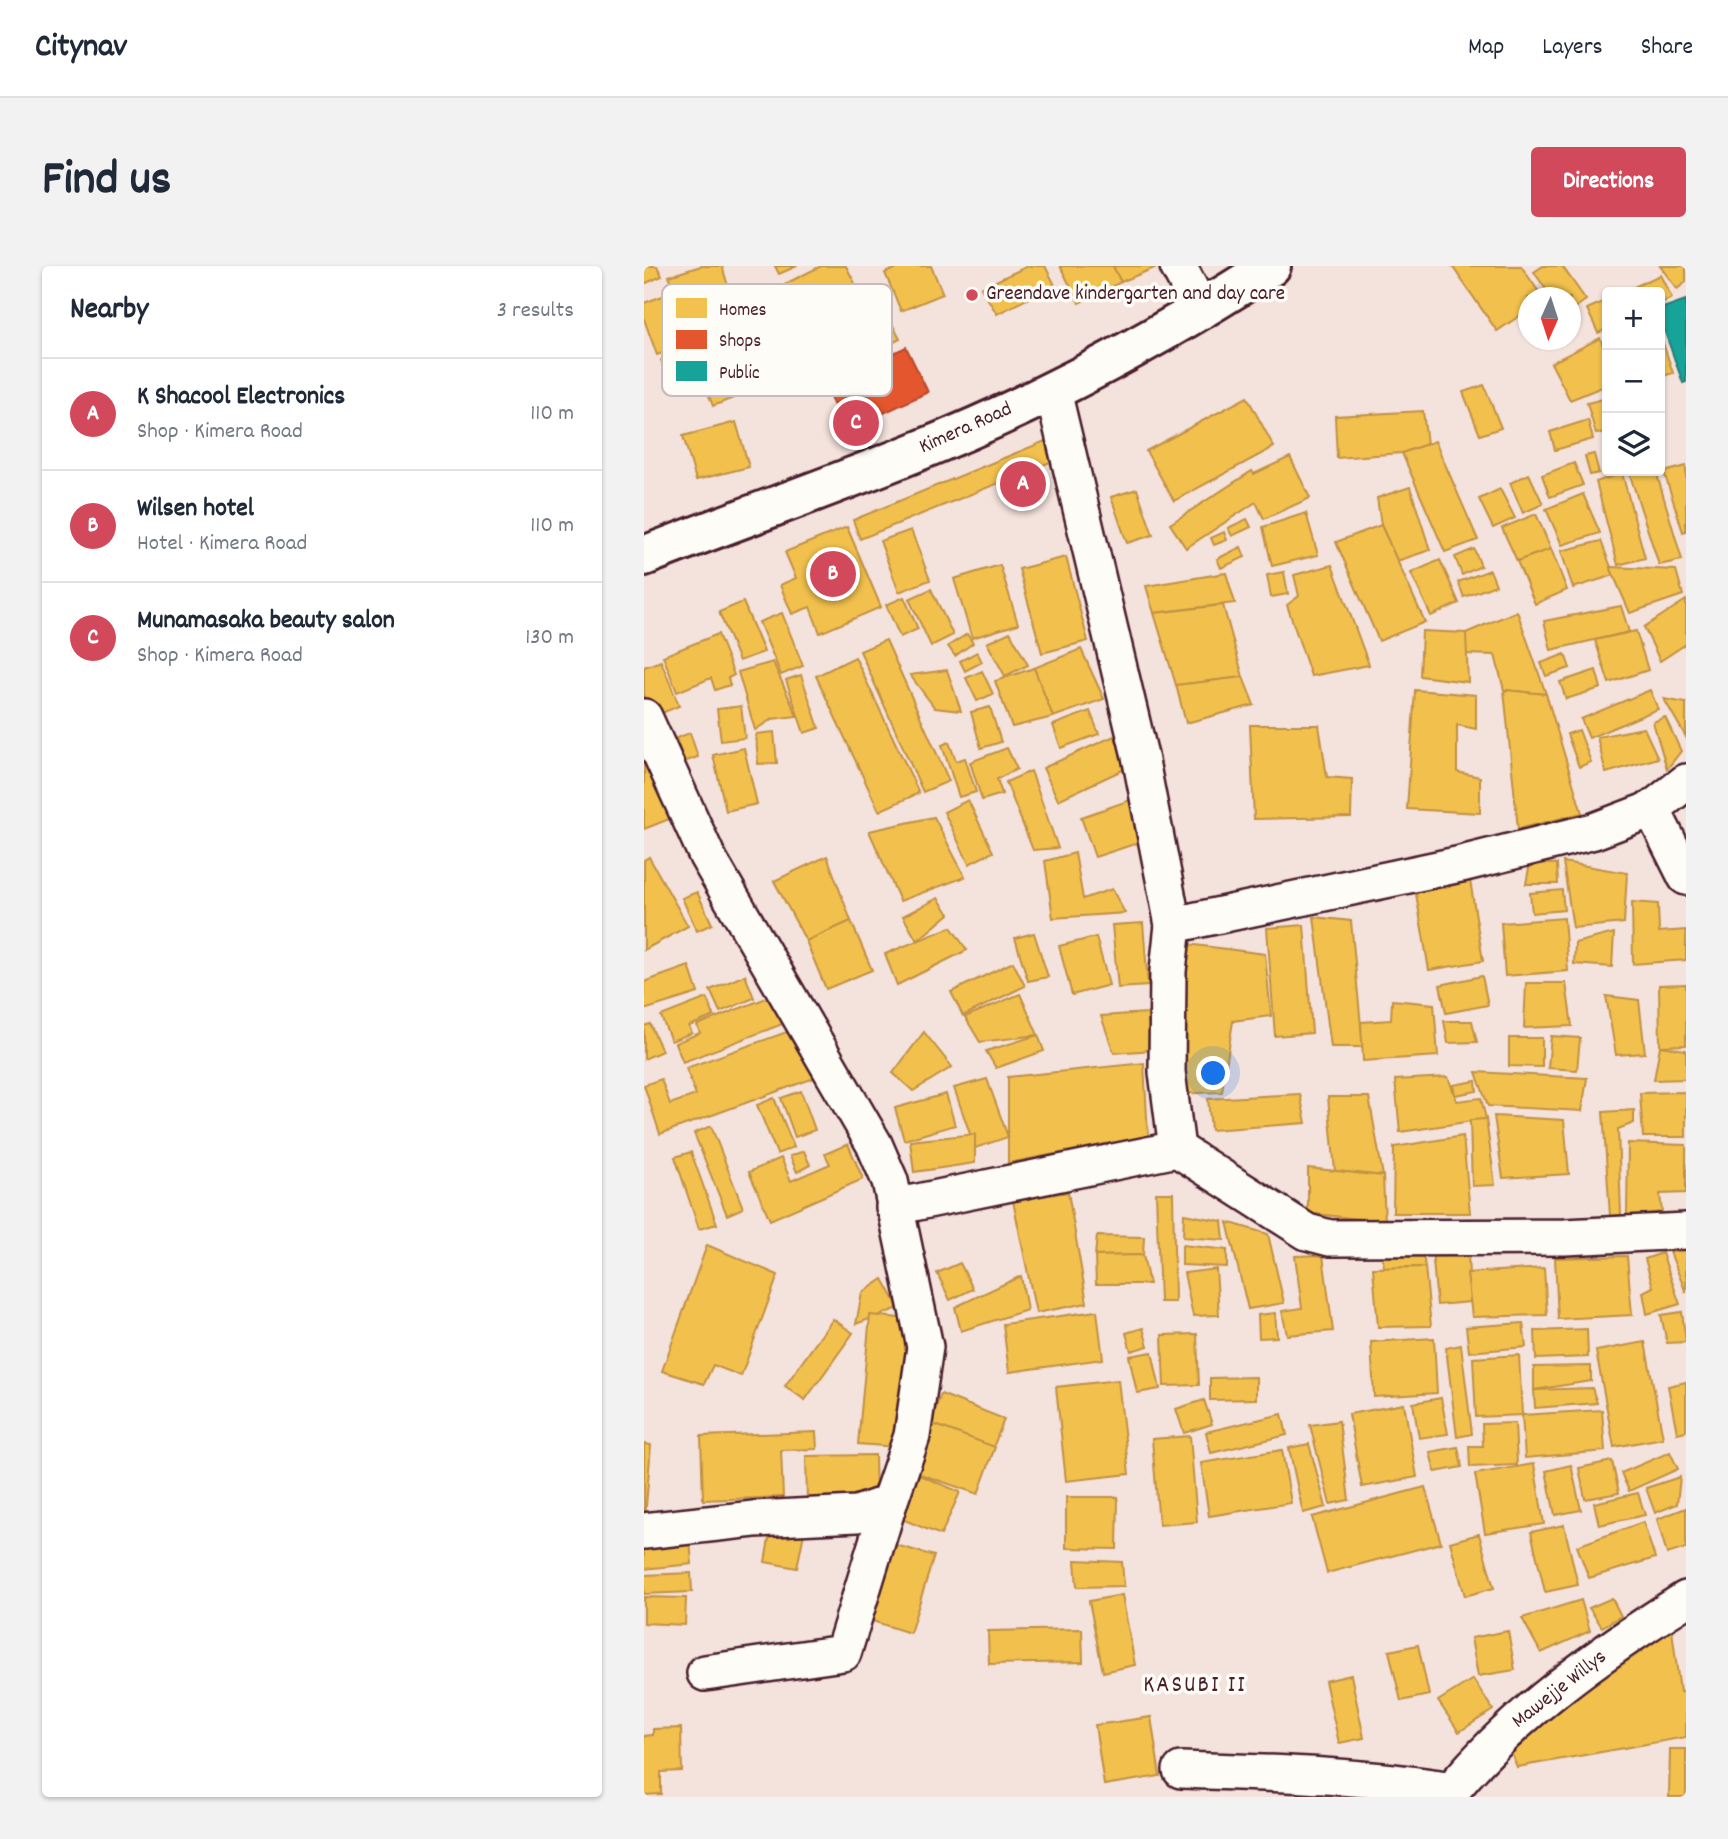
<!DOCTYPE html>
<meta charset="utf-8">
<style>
body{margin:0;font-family:Dekko,sans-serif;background:#f2f2f3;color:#1f2937}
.controls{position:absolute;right:21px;top:21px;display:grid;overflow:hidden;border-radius:7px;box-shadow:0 2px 5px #0004}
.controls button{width:63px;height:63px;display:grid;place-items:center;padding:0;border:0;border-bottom:2px solid #e0e1e3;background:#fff;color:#1f2937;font:35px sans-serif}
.compass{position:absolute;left:874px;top:21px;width:63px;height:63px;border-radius:50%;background:#fff;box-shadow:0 2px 5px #0004;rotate:183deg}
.you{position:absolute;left:570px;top:808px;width:24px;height:24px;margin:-18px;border:5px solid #fff;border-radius:50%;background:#1a73e8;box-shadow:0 0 0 10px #1a73e833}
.badge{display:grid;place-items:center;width:46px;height:46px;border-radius:50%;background:#d1495b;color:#fff;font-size:23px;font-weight:700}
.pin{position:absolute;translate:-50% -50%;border:4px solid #fff;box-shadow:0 2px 7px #0006}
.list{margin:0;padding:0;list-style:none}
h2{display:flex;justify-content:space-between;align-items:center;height:91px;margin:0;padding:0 28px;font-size:30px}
h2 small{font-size:23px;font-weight:400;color:#747a83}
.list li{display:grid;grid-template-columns:46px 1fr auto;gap:21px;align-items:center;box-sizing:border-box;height:112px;padding:0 28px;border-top:2px solid #e0e1e3}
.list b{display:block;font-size:26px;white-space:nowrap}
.list p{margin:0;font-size:23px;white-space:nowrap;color:#747a83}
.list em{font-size:23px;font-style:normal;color:#747a83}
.icon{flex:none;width:38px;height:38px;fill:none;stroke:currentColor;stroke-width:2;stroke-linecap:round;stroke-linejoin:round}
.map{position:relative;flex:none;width:1042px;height:1531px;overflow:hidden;border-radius:7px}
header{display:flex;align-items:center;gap:42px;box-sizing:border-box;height:98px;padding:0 35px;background:#fff;border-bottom:2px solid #e0e1e3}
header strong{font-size:33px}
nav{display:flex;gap:38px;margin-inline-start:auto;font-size:24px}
.intro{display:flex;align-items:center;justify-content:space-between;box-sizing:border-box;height:168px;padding:0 42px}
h1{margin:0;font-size:49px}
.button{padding:18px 32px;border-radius:7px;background:#d1495b;color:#fff;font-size:24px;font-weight:700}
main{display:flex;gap:42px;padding:0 42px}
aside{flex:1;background:#fff;border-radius:7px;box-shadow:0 2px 5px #0004}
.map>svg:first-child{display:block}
.homes{fill:#f2c14e;stroke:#c09044;stroke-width:2}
.shops{fill:#e4572e;stroke:#b6462d;stroke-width:2}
.public{fill:#17a398;stroke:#267b77;stroke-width:2}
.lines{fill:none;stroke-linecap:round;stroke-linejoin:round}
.street-casing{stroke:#4a1f2b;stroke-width:40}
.secondary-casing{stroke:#4a1f2b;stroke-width:44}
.street{stroke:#fdfcf7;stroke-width:35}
.secondary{stroke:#fdfcf7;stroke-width:38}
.poi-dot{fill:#d1495b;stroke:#fdfcf7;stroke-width:2.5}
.labels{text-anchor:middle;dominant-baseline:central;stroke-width:7;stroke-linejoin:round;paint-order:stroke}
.poi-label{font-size:21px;fill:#4a1f2b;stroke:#fdfcf7;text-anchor:start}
.street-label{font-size:21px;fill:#4a1f2b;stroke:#fdfcf7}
.quarter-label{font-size:24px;letter-spacing:2px;fill:#4a1f2b;stroke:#fdfcf7}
.key{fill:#fdfcf7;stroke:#c7baba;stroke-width:2}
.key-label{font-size:19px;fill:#4a1f2b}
</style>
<header>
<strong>Citynav</strong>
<nav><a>Map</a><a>Layers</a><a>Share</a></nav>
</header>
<div class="intro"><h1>Find us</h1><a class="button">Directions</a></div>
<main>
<aside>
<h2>Nearby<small>3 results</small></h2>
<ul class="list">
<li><span class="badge">A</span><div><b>K Shacool Electronics</b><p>Shop · Kimera Road</p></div><em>110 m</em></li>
<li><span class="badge">B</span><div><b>Wilsen hotel</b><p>Hotel · Kimera Road</p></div><em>110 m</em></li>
<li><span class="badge">C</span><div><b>Munamasaka beauty salon</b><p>Shop · Kimera Road</p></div><em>130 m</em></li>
</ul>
</aside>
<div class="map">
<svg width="1042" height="1531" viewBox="0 0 1042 1531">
<rect width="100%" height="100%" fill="#f4e2dc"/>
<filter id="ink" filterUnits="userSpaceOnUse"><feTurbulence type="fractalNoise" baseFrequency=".0143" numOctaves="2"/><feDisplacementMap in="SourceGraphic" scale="14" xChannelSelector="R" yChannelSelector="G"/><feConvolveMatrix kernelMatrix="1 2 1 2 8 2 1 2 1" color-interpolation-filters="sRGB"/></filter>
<g filter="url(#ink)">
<g class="homes">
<polygon points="0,0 13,0 18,10 0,18"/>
<polygon points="57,0 78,0 90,40 39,56 25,10"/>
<polygon points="131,0 153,0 135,8"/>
<polygon points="177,0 202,0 216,27 151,61 131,23"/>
<polygon points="258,0 287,0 299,28 257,45 241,7"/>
<polygon points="384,0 401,0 411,19 353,48 337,22"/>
<polygon points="416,0 469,0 477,16 435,37"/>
<polygon points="469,0 515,0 477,16"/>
<polygon points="808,0 877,0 899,32 884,32 884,44 853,65"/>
<polygon points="899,0 918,0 942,34 926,45 926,32 908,32 890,6"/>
<polygon points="1016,0 1042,0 1042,16 1033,23"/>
<polygon points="1016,9 1028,32 1016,38 1016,26 979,26"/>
<polygon points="231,25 256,73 237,83 227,62 175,89 161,61"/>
<polygon points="21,29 39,79 13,89 0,53 0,37"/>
<polygon points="963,34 963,63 954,67 943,43"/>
<polygon points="99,54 123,119 69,140 56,107 27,118 17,94 46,82 43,76"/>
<polygon points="1016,68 1029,107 1016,111"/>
<polygon points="956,72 963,88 963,119 926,134 907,97"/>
<polygon points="840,119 857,162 836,169 819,126"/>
<polygon points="603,131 630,181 530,235 502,185"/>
<polygon points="963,132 963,166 952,168 943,137"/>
<polygon points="779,145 783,178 758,187 693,192 691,150"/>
<polygon points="944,154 949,173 911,184 906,166"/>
<polygon points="92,156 105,201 52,214 39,170"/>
<polygon points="406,173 414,193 216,273 209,254"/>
<polygon points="791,175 834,274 801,286 758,187"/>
<polygon points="950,188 955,207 946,209 941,190"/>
<polygon points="646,191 666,232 620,253 612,236 542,282 526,258 608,205 610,208"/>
<polygon points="930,197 939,219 906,231 898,209"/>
<polygon points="1042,200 1042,265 1039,266 1020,206"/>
<polygon points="1012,205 1038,294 1015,299 985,206"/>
<polygon points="978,207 1001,292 974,299 952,216"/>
<polygon points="885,208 899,238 879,247 866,217"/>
<polygon points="766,221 786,284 753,295 737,259 733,232"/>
<polygon points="493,223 509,269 483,277 467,231"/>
<polygon points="856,223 871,252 849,262 835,233"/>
<polygon points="939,228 956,267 918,279 902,243"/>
<polygon points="662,247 674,289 628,300 619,261"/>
<polygon points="892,248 907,283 873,295 858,262"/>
<polygon points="603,253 607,261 588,270 584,262"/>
<polygon points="737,259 781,356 735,375 692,276"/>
<polygon points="203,261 237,341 176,367 166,341 148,348 136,319 152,312 141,286"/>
<polygon points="267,264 286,314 255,326 236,275"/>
<polygon points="580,266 583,274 570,279 567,272"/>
<polygon points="957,275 970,309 929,322 917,285"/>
<polygon points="597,281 601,291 577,302 573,293"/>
<polygon points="830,283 837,300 818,309 811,291"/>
<polygon points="907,283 923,324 891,338 873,295"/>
<polygon points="422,291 444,375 398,387 375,303"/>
<polygon points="796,294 815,337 787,350 767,307"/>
<polygon points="356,299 374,358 328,372 310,313"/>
<polygon points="688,299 725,399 667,410 643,339 655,330 650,309"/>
<polygon points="966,301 1032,304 1039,329 986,347"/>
<polygon points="846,304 852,319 820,331 814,316"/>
<polygon points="640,306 644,328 627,331 623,309"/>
<polygon points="582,307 591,337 510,347 502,320"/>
<polygon points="287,323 309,369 287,380 265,333"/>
<polygon points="260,331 274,363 256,371 242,339"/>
<polygon points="1042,334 1042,378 1016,395 1000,361"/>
<polygon points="99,336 120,386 95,395 75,346"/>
<polygon points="579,339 599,411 532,419 510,347"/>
<polygon points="977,340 985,366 907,384 900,355"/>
<polygon points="873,345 902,428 860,424 851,389 822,388 822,367"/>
<polygon points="138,347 159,400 137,409 115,356"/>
<polygon points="778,365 822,367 824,416 776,410"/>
<polygon points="992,365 1004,404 965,417 951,374"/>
<polygon points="366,366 384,399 361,410 343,377"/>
<polygon points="74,368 90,409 84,412 86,419 71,424 67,412 33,426 19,390"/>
<polygon points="323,368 329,377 311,390 304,380"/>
<polygon points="242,374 305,515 279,526 216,385"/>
<polygon points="437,383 460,433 409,451 390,402"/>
<polygon points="333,386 338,396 321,405 316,395"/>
<polygon points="921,388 926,402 902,410 897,397"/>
<polygon points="211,391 275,527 235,545 172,410"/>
<polygon points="17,395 35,440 8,451 0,433 0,401"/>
<polygon points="129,396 153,450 128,453 111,464 94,406"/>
<polygon points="390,402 409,451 368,461 351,415"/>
<polygon points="303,404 317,445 291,442 266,409"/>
<polygon points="952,404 957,422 922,433 916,416"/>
<polygon points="338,405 349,428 333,435 322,412"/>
<polygon points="157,409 175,462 160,467 142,414"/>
<polygon points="599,411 610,439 542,457 532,419"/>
<polygon points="771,424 832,429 832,463 813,459 813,506 836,511 836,547 763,543"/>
<polygon points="860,424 902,428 938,547 874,563"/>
<polygon points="1006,424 1014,443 945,472 937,453"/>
<polygon points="1020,433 1042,437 1042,471"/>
<polygon points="97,440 101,472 77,475 73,443"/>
<polygon points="346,441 357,476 337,482 327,446"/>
<polygon points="446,445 455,468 417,482 409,459"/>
<polygon points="1021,451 1037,485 1023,503 1009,456"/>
<polygon points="606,459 675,459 683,511 708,513 707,551 610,553"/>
<polygon points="1000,462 1014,492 962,507 953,471"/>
<polygon points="935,464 947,496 935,501 923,468"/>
<polygon points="130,466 133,497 114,498 112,468"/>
<polygon points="46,467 54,491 40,496 32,472"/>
<polygon points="470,470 485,501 414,534 399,502"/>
<polygon points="305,476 312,495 321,492 332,526 315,531 298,479"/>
<polygon points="100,482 113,538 82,545 69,489"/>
<polygon points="363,482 373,503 353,513 358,528 338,534 326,496"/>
<polygon points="0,485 28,552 0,563"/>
<polygon points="387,505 414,582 389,584 362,516"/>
<polygon points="495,531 509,572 451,591 437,551"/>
<polygon points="324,534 349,586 325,598 300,546"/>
<polygon points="290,551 321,611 256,635 225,565"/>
<polygon points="431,587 439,633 468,623 481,647 409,652 401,595"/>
<polygon points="183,590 207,655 162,675 130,615"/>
<polygon points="5,591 44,660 0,684 0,594"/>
<polygon points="919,596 983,607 980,657 929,662"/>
<polygon points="886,597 913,598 914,618 882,618"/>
<polygon points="826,614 839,695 785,704 771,622"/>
<polygon points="918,624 920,644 888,647 886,627"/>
<polygon points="53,626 68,658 53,665 38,632"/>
<polygon points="294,632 305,648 273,675 259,650"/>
<polygon points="988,636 1014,638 1015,666 1042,664 1042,694 989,698"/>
<polygon points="670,651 707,655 719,781 687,781"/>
<polygon points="920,652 924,705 861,710 857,657"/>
<polygon points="207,655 228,704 182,723 162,675"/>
<polygon points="499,657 504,720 474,722 468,659"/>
<polygon points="660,659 668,767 631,770 623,662"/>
<polygon points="307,661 323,684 253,719 241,688"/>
<polygon points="390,667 404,711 384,715 371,672"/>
<polygon points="970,667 968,701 930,698 931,677"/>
<polygon points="452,671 465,719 428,729 415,680"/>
<polygon points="543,678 621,688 627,750 589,755 578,826 531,828"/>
<polygon points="369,696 381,720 319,750 307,726"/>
<polygon points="45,700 54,727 0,744 0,716"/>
<polygon points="101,709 110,732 76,746 66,724"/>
<polygon points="838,710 844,739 802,747 796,719"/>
<polygon points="882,717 922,717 928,760 880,762"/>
<polygon points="1042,718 1042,779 1016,780 1015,719"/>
<polygon points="138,726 149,754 39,796 31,777 56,767 53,759"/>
<polygon points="376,728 394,769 336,776 321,751"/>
<polygon points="962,730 995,734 1001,787 972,789"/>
<polygon points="63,732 70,750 45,760 48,767 27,775 17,750"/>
<polygon points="748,734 790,738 794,790 719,795 717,756 747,754"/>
<polygon points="503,747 509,784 470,787 457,750"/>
<polygon points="800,755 828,755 833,776 804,777"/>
<polygon points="6,758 18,785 0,793 0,760"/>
<polygon points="154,762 173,811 16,868 0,819 17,813 26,838 52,829 42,802"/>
<polygon points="280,766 308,801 269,825 249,807"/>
<polygon points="394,769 400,785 352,802 342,785"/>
<polygon points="907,770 936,772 933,804 904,802"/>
<polygon points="865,772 898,772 898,801 865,800"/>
<polygon points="1016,780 1042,784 1042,813 1010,814"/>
<polygon points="500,797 504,870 364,897 364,811"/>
<polygon points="832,806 943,812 938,845 844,840"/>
<polygon points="804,811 813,835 837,832 842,853 756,866 751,814"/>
<polygon points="343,813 364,871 331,882 310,822"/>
<polygon points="832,815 833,825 811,829 809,819"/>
<polygon points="157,825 171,864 151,871 137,832"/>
<polygon points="1042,826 1042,871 999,871 996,827"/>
<polygon points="302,828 311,859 260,874 251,842"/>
<polygon points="656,828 662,857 567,864 564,833"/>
<polygon points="684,831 725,831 739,910 691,905"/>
<polygon points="130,832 150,881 133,888 113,839"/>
<polygon points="990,844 990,857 974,863 977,949 966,950 959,846"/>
<polygon points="850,850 920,854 925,908 859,912"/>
<polygon points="842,853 851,919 828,920 826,854"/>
<polygon points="67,860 99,942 83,949 50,867"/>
<polygon points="331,868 331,897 270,906 266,875"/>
<polygon points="819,870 826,947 749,947 750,881"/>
<polygon points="984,877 1042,879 1042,927 1016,928 1018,946 983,950"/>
<polygon points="204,878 219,913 126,954 105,906 137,892 147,915 186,898 181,888"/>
<polygon points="160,885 166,899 153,906 146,890"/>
<polygon points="47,886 73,958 55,963 31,891"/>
<polygon points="664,902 739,910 741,956 664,947"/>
<polygon points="424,926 443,1037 392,1047 369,935"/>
<polygon points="512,927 529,927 531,1036 516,1036"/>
<polygon points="540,948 578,955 580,974 539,971"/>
<polygon points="583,956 624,968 640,1037 604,1043"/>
<polygon points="1042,969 1042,1027 1026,986 1029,970"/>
<polygon points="453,970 500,971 499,989 451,990"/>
<polygon points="63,979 134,1009 97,1110 69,1099 60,1118 18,1105"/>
<polygon points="538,979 583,984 583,1001 538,999"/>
<polygon points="737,980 778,981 781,1001 740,1002"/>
<polygon points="788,983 824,985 826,1036 793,1039"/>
<polygon points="1018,987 1036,1038 1003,1048 999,1026 1009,1021 1001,993"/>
<polygon points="499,989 505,1018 452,1018 451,990"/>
<polygon points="679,989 689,1065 643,1069 638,1045 658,1042 651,990"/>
<polygon points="983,990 988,1049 914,1053 911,992"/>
<polygon points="316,997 329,1023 306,1034 293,1007"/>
<polygon points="781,1001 787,1060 734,1061 729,1002"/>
<polygon points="900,1002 903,1049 828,1051 823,1007"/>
<polygon points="572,1003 575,1049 549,1050 540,1007"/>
<polygon points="377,1010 383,1044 317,1065 311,1041"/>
<polygon points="239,1013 255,1042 212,1058 218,1027"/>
<polygon points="453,1045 459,1093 365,1106 359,1058"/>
<polygon points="1038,1046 1042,1076 1023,1077 1017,1049"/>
<polygon points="631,1047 633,1071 615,1072 614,1049"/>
<polygon points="226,1049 265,1053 253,1181 214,1178"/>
<polygon points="189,1053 209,1067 161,1134 141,1120"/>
<polygon points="879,1057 882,1081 825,1086 822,1061"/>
<polygon points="499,1062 504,1080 487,1085 482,1067"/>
<polygon points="943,1063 944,1091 892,1093 891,1065"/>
<polygon points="553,1068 555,1119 520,1120 518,1069"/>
<polygon points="790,1072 793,1127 730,1131 727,1076"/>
<polygon points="1001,1076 1019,1172 970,1181 952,1085"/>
<polygon points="817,1079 828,1168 813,1171 802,1082"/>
<polygon points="508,1086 516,1123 493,1127 485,1090"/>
<polygon points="875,1089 878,1149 832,1151 829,1092"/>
<polygon points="947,1100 947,1115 890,1124 890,1101"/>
<polygon points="612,1111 612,1133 566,1134 566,1112"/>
<polygon points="474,1114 485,1208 422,1215 412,1121"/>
<polygon points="1042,1116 1042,1165 1033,1167 1024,1120"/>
<polygon points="948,1122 953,1137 891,1142 890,1124"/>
<polygon points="297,1128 360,1153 349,1182 286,1157"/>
<polygon points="797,1132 804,1168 775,1172 769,1137"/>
<polygon points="560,1134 568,1158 540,1167 532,1143"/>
<polygon points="760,1138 773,1211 718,1221 705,1148"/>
<polygon points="958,1144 961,1185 881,1192 878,1149"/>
<polygon points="638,1148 643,1169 567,1187 562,1166"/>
<polygon points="695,1155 705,1234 686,1238 666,1159"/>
<polygon points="286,1157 351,1181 334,1228 261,1203"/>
<polygon points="871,1157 873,1199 826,1201 825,1180 839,1180 838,1158"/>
<polygon points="172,1166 173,1183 137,1184 139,1231 59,1234 57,1170"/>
<polygon points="546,1170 553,1256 515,1259 508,1173"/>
<polygon points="0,1178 7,1179 1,1253 0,1253"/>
<polygon points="665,1178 682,1241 659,1247 645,1182"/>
<polygon points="814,1181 818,1201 791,1206 786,1186"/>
<polygon points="638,1184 647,1237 565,1250 557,1197"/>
<polygon points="1026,1186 1034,1203 985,1225 977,1207"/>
<polygon points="231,1189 232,1234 163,1236 162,1190"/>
<polygon points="968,1195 975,1227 941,1233 935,1202"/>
<polygon points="890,1198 900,1258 841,1267 831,1208"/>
<polygon points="927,1199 937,1244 911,1249 902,1205"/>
<polygon points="261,1203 316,1226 297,1269 243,1247"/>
<polygon points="1036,1211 1033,1238 1011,1247 1002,1222"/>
<polygon points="781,1221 797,1277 683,1307 668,1251"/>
<polygon points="994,1227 1001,1249 955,1259 950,1237"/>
<polygon points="422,1231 474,1231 473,1283 422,1282"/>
<polygon points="1042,1242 1042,1282 1023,1288 1013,1253"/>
<polygon points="999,1256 1011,1292 945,1312 933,1280"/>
<polygon points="920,1259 934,1319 901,1326 887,1266"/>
<polygon points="127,1261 160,1267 153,1302 121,1296"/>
<polygon points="835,1268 850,1322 821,1330 806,1276"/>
<polygon points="46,1274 48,1298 0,1303 0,1279"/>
<polygon points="245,1277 290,1290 266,1367 222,1353"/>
<polygon points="431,1294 478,1296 480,1320 433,1321"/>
<polygon points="47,1307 48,1326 0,1328 0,1309"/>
<polygon points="478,1329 491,1399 459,1406 445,1335"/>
<polygon points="0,1331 42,1332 41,1359 0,1357"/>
<polygon points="968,1332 977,1350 958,1361 945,1342"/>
<polygon points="937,1334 946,1365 897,1387 878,1352"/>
<polygon points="438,1363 439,1396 345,1398 344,1365"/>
<polygon points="1028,1364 1036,1426 1042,1426 1042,1471 873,1501 867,1486 887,1462"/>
<polygon points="864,1365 871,1404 834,1410 827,1372"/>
<polygon points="774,1379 785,1429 757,1435 745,1385"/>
<polygon points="707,1409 720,1472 695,1477 681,1415"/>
<polygon points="829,1413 849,1444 815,1466 794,1435"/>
<polygon points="507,1451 516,1510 460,1519 451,1459"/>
<polygon points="37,1462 38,1505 17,1506 17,1528 0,1529 0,1470 9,1469 9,1463"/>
<polygon points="1026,1483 1042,1483 1042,1531 1025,1531"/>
</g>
<polygon class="shops" points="262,81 284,126 202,165 180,119"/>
<polygon class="public" points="1042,34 1042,116 1039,117 1016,52 1016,43"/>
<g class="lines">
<defs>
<g id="street">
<polyline points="534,0 558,45"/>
<polyline points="409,125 496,490 529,659 524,705 523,806 533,883"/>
<polyline points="0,451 63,590 230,878 246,915 281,1081 268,1170 245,1237 213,1248 110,1253 0,1265"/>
<polyline points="1008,543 1042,611"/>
<polyline points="529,659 817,598 950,565 1008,543 1042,516"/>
<polyline points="250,941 533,883 663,966 686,972 921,971 1042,965"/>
<polyline points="61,1407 199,1387 245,1237"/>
<path d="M537,1504c90,3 181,5 271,20"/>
<path d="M806,1531l2,-7c62,-76 151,-139 234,-191"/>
</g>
<path id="secondary" d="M0,290c137,-54 279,-100 410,-166 75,-37 147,-79 217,-124"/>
</defs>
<use href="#street" class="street-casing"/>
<use href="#secondary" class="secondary-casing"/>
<use href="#street" class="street"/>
<use href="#secondary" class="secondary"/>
</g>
</g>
<circle class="poi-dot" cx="328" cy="29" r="7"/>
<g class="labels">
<g class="poi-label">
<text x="342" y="29">Greendave kindergarten and day care</text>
</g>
<g class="street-label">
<text transform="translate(322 163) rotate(-24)">Kimera Road</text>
<text transform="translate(916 1424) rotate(-38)">Mawejje Willys</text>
</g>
<g class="quarter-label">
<text x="551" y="1420">KASUBI II</text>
</g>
</g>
<rect x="18" y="18" width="230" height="112" rx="10" class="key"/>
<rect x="32" y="32" width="31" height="20" fill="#f2c14e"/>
<rect x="32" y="64" width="31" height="19" fill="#e4572e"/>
<rect x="32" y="95" width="31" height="20" fill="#17a398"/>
<g class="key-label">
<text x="75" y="49">Homes</text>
<text x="75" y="80">Shops</text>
<text x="75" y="112">Public</text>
</g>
</svg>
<div class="controls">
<button>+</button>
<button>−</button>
<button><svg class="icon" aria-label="layers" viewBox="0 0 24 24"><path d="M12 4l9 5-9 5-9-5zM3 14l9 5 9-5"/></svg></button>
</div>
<svg class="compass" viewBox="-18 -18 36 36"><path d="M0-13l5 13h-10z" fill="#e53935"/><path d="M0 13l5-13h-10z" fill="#747a83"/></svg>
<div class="you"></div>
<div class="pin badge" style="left:379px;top:218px">A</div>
<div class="pin badge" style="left:189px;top:308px">B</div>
<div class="pin badge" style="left:212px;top:157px">C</div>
</div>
</main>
